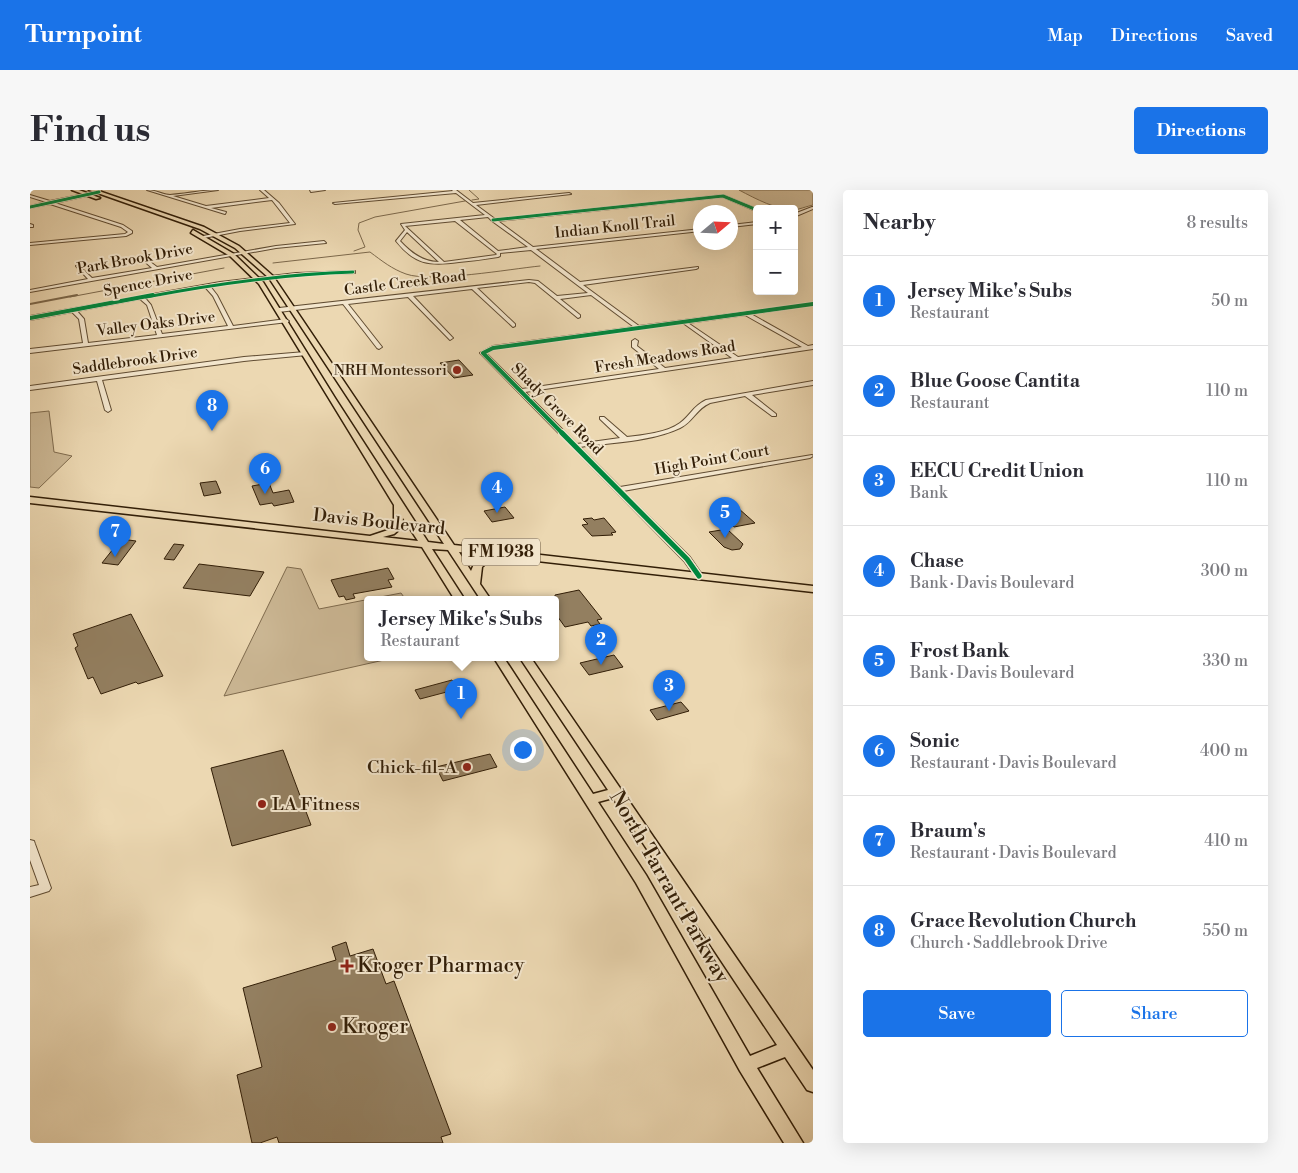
<!DOCTYPE html>
<meta charset="utf-8">
<style>
body{margin:0;font-family:"Libre Bodoni",serif;background:#f7f7f7;color:#2b2b33}
.controls{position:absolute;right:15px;top:15px;display:grid;overflow:hidden;border-radius:5px;box-shadow:0 5px 20px #0002}
.controls button{width:45px;height:45px;display:grid;place-items:center;padding:0;border:0;border-bottom:1px solid #e1e1e2;background:#fff;color:#2b2b33;font:25px sans-serif}
.compass{position:absolute;left:663px;top:15px;width:45px;height:45px;border-radius:50%;background:#fff;box-shadow:0 5px 20px #0002;rotate:71deg}
.you{position:absolute;left:492px;top:559px;width:18px;height:18px;margin:-12px;border:4px solid #fff;border-radius:50%;background:#1a73e8;box-shadow:0 0 0 8px #1a73e833}
.badge{display:grid;place-items:center;width:32px;height:32px;border-radius:50%;background:#1a73e8;color:#fff;font-size:16px;font-weight:700}
.pin{position:absolute;translate:-50% -41px;filter:drop-shadow(0 1px 2px #0008)}
.pin::after{content:'';position:absolute;top:26px;width:18px;height:15px;background:inherit;clip-path:polygon(0 0,100% 0,50% 100%)}
.popup{position:absolute;left:334px;top:406px;width:195px;height:65px;box-sizing:border-box;display:grid;place-content:center;border-radius:5px;background:#fff;filter:drop-shadow(0 1px 4px #0005);font-size:16px;white-space:nowrap;color:#7c7c81}
.popup b{font-size:19px;color:#2b2b33}
.popup::after{content:'';position:absolute;left:50%;top:100%;margin-left:-10px;border:10px solid transparent;border-top-color:#fff}
.list{margin:0;padding:0;list-style:none}
h2{display:flex;justify-content:space-between;align-items:center;height:65px;margin:0;padding:0 20px;font-size:21px}
h2 small{font-size:16px;font-weight:400;color:#7c7c81}
.list li{display:grid;grid-template-columns:32px 1fr auto;gap:15px;align-items:center;box-sizing:border-box;height:90px;padding:0 20px;border-top:1px solid #e1e1e2}
.list b{display:block;font-size:19px;white-space:nowrap}
.list p{margin:0;font-size:16px;white-space:nowrap;color:#7c7c81}
.list em{font-size:16px;font-style:normal;color:#7c7c81}
.actions{display:flex;gap:10px;padding:15px 20px}
.actions a{flex:1;padding:11px 0;border:1px solid #1a73e8;border-radius:5px;text-align:center;font-size:18px;color:#1a73e8}
.actions .main{background:#1a73e8;color:#fff}
.map{position:relative;flex:none;width:783px;height:953px;overflow:hidden;border-radius:5px}
header{display:flex;align-items:center;gap:30px;box-sizing:border-box;height:70px;padding:0 25px;background:#1a73e8;color:#fff}
header strong{font-size:24px}
nav{display:flex;gap:28px;margin-inline-start:auto;font-size:18px}
.intro{display:flex;align-items:center;justify-content:space-between;box-sizing:border-box;height:120px;padding:0 30px}
h1{margin:0;font-size:35px}
.button{padding:12px 22px;border-radius:5px;background:#1a73e8;color:#fff;font-size:18px;font-weight:700}
main{display:flex;gap:30px;padding:0 30px}
aside{flex:1;background:#fff;border-radius:5px;box-shadow:0 5px 20px #0002}
.map>svg:first-child{display:block}
.green{fill:#ccb895;stroke:#7f6b4e}
.lines{fill:none;stroke-linecap:round;stroke-linejoin:round}
.stream-far1{stroke:#7c684b;stroke-width:1}
.stream{stroke:#7c684b;stroke-width:2}
.building{fill:#937f60;stroke:#321e07}
.minor-casing{stroke:#604c32;stroke-width:2}
.major-casing{stroke:#321e07;stroke-width:3}
.minor{fill:#f3e6cd;fill-rule:evenodd}
.major{fill:#ecd8b2;fill-rule:evenodd}
.cycleway-far2-casing{stroke:#f3e6cd;stroke-width:4.5}
.cycleway-far1-casing{stroke:#f3e6cd;stroke-width:5.5}
.cycleway-casing{stroke:#f3e6cd;stroke-width:8}
.cycleway-far2{stroke:#00873e;stroke-width:3}
.cycleway-far1{stroke:#00873e;stroke-width:4}
.cycleway{stroke:#00873e;stroke-width:5}
.poi-dot{fill:#8f2418;stroke:#f3e6cd;stroke-width:2}
.labels{text-anchor:middle;dominant-baseline:central;stroke-width:4;stroke-linejoin:round;paint-order:stroke}
.far-street-label{font-size:15px;fill:#321e07;stroke:#f3e6cd}
.far-poi-label{font-size:15px;fill:#321e07;stroke:#f3e6cd;text-anchor:end}
.shield{fill:#f3e6cd;stroke:#6c5a42;stroke-width:1}
.shield-label{font-size:16px;font-weight:bold;fill:#321e07}
.street-label{font-size:18px;fill:#321e07;stroke:#f3e6cd}
.poi-label{font-size:18px;fill:#321e07;stroke:#f3e6cd;text-anchor:end}
.near-street-label{font-size:21px;fill:#321e07;stroke:#f3e6cd}
.near-poi-label{font-size:21px;fill:#321e07;stroke:#f3e6cd;text-anchor:start}
</style>
<header>
<strong>Turnpoint</strong>
<nav><a>Map</a><a>Directions</a><a>Saved</a></nav>
</header>
<div class="intro"><h1>Find us</h1><a class="button">Directions</a></div>
<main>
<div class="map">
<svg width="783" height="953" viewBox="0 0 783 953">
<rect width="100%" height="100%" fill="#ecd8b2"/>
<filter id="stains"><feTurbulence type="fractalNoise" baseFrequency=".004" numOctaves="4"/><feColorMatrix values="0 0 0 0 .2 0 0 0 0 .09 0 0 0 0 .02 0 0 0 .5 -.17"/></filter>
<radialGradient id="worn" r=".72"><stop offset=".6" stop-color="#630" stop-opacity="0"/><stop offset="1" stop-color="#630" stop-opacity=".3"/></radialGradient>
<g class="green">
<path d="M709,0h74v15c-5,1 -16,5 -19,5 -17,0 -38,-11 -55,-20z"/>
<polygon points="19,221 24,262 42,266 9,298 0,297 0,223"/>
<polygon points="257,377 271,379 289,419 371,403 376,410 337,410 337,468 363,468 194,506"/>
</g>
<g class="lines">
<g class="stream-far1">
<polyline points="439,0 449,9 442,10"/>
<polyline points="324,61 335,57 328,40 329,33 345,27 435,11"/>
<path d="M243,73l97,-11c12,9 22,17 36,22 25,9 104,-5 134,-8"/>
<polyline points="40,107 194,78"/>
</g>
<polyline class="stream" points="0,114 47,105"/>
</g>
<g class="building">
<polygon points="429,170 443,185 424,188 410,173"/>
<polygon points="186,291 191,303 174,306 170,293"/>
<polygon points="239,293 243,303 259,300 264,312 244,316 242,313 230,315 222,296"/>
<polygon points="475,317 484,328 462,332 454,321"/>
<polygon points="708,318 725,333 704,337 688,322"/>
<polygon points="562,328 564,330 574,328 586,342 581,343 583,345 562,346 552,335 558,334 553,329"/>
<polygon points="697,339 713,354 710,359 702,360 694,357 679,342"/>
<polygon points="91,349 106,351 88,375 72,373"/>
<polygon points="144,354 154,355 144,370 134,369"/>
<polygon points="169,374 234,382 220,406 153,398"/>
<polygon points="358,378 364,389 358,390 362,397 323,404 325,408 316,410 314,406 309,407 301,390"/>
<polygon points="549,400 572,429 567,430 570,434 561,436 558,432 535,437 525,423 525,405"/>
<polygon points="101,424 133,486 108,494 106,492 71,504 63,487 58,489 45,458 48,456 43,444"/>
<polygon points="584,465 593,477 559,485 550,473"/>
<polygon points="422,490 428,499 390,509 385,500"/>
<polygon points="651,512 659,521 627,530 620,520"/>
<polygon points="253,560 281,635 202,656 181,578"/>
<polygon points="460,564 467,577 413,591 406,577"/>
<polygon points="316,752 320,766 343,759 356,794 364,791 421,944 411,947 413,953 249,953 247,947 230,953 222,953 207,885 232,877 213,798 306,770 302,757"/>
</g>
<g class="lines">
<defs>
<g id="minor">
<path d="M117,0c8,0 17,5 23,5 16,-1 32,-5 48,-5l-45,6 33,10 63,-8 -9,-8h4l15,13 16,21 -55,7 -36,7 -1,-2 37,-7 50,-6 -18,-23 -61,8 15,4 -1,2z"/>
<polygon points="280,0 295,0 281,2"/>
<path d="M422,0h4l17,13 96,-10 2,1 -95,11 19,14 228,-24 34,14 -1,2 -33,-14 -225,24 35,26 168,-18v2l-165,18 44,33 118,-15v1l-2,1 -113,16 56,41 174,-23v2l-62,9 57,32 5,-1v4l-288,43 52,52 43,-6 -20,-19v-2h4l23,20c16,-2 39,-4 53,-14 10,-7 13,-17 26,-23l107,-19v4l-61,10 24,19v2h-4l-27,-20 -35,7c-14,6 -17,19 -30,25 -30,14 -67,14 -100,19l40,40 192,-32 1,1 -3,2 -187,33 67,66 13,19 -1,2h-6l-12,-17 -204,-208 13,-7 141,-19 -43,-32 -31,4 20,16v2l-2,1 -43,-35 -6,-1 -52,6 38,36v2l-2,1 -41,-38 -59,7 39,41 1,1 -3,2 -42,-43 -60,7 34,43 -3,2 -2,-1 -34,-44 -64,8 -3,-2 3,-2 250,-28 9,1 19,15 31,-3 -57,-43 -31,3v3l-2,1c-13,2 -26,4 -39,5 -29,4 -44,3 -63,-21l9,-11 -4,-6 84,-9 -29,-22 -121,11 -2,-1 120,-12zM458,27l4,4 36,26 -30,4 -38,-31zM425,31l42,33 -1,1 -52,7 -39,-36zM377,42l32,30c-16,0 -28,-9 -39,-21zM715,125l57,32 -64,10 -50,-34zM653,133l49,35 -67,10 -28,-22 1,-5 -3,-2 -3,2v6l27,22 -137,20 -36,-36 8,-4z"/>
<polygon points="69,1 70,3 25,13 93,35 102,41 102,43 96,46 0,55 0,53 95,44 98,42 91,37 20,14 0,18 0,16 16,12 0,7 0,5 20,11"/>
<polygon points="782,17 783,17 783,19 764,27 764,24"/>
<polygon points="727,32 727,34 701,37 701,35"/>
<polygon points="0,34 3,35 3,37 0,37"/>
<polygon points="294,51 296,53 246,58 0,102 0,100 58,89 46,76 48,75 62,88 122,78 113,70 115,68 127,77 246,56"/>
<path d="M323,81h2v2l-59,2 -86,11 7,9 16,31 53,-7 3,2 -1,1 -258,31v-4l53,-6 -4,-24 -7,-7 -42,8v-4l190,-34 76,-9zM175,97l8,9 15,30 -66,8 -11,-29 -6,-7zM110,109l7,6 10,30 -69,8 -4,-24 -7,-8z"/>
<polygon points="275,162 277,163 277,165 214,171 72,190 81,220 78,222 75,220 67,191 0,200 0,196 214,167"/>
<polygon points="0,650 4,651 5,654 21,698 19,701 0,707 0,697 9,695 0,670"/>
</g>
<g id="major">
<polygon points="42,0 49,0 70,8 66,9"/>
<path d="M59,0h7l108,37 35,19 34,30 181,269 359,41v6l-311,-35 -11,2 -9,8 -2,17 11,16h-10l-33,-50 -16,-1 33,51h-10l-33,-53 -392,-44v-6l340,39 18,-6 6,-6v-19l-135,-221 -29,-28 -39,-23 2,-3 41,24 29,28 72,116 93,144 16,2 -175,-266 -34,-30 -35,-19zM373,328l15,23 -35,-4 11,-3 8,-7zM429,362l27,3 -12,9 -3,7z"/>
<path d="M464,468h10l89,136 15,-4 -88,-132h11l282,412v22l-6,-2 -22,-33 -28,11 46,75h-19l-44,-72 -104,-188zM583,608l164,247 -27,11 -104,-181 -48,-73z"/>
</g>
</defs>
<use href="#minor" class="minor-casing"/>
<use href="#major" class="major-casing"/>
<use href="#minor" class="minor"/>
<use href="#major" class="major"/>
<defs>
<g id="cycleway-far2">
<polyline points="0,17 69,2"/>
<polyline points="463,30 693,6 727,20"/>
<path d="M116,107c69,-13 137,-23 207,-25"/>
</g>
<g id="cycleway-far1">
<polyline points="0,128 123,105"/>
<polyline points="533,244 453,163 463,158 783,114"/>
</g>
<polyline id="cycleway" points="532,243 657,369 669,386"/>
</defs>
<use href="#cycleway-far2" class="cycleway-far2-casing"/>
<use href="#cycleway-far1" class="cycleway-far1-casing"/>
<use href="#cycleway" class="cycleway-casing"/>
<use href="#cycleway-far2" class="cycleway-far2"/>
<use href="#cycleway-far1" class="cycleway-far1"/>
<use href="#cycleway" class="cycleway"/>
</g>
<g class="poi-dot">
<circle cx="427" cy="180" r="5"/>
<circle cx="437" cy="577" r="5"/>
<circle cx="232" cy="614" r="5"/>
<path d="M314.5 768.5h5v5h5v5h-5v5h-5v-5h-5v-5h5z"/>
<circle cx="302" cy="837" r="5"/>
</g>
<g class="labels">
<g class="far-street-label">
<text transform="translate(585 37) rotate(-6)">Indian Knoll Trail</text>
<text transform="translate(105 69) rotate(-10)">Park Brook Drive</text>
<text transform="translate(118 93) rotate(-11)">Spence Drive</text>
<text transform="translate(375 93) rotate(-7)">Castle Creek Road</text>
<text transform="translate(126 134) rotate(-7)">Valley Oaks Drive</text>
<text transform="translate(635 167) rotate(-9)">Fresh Meadows Road</text>
<text transform="translate(105 171) rotate(-8)">Saddlebrook Drive</text>
<text transform="translate(527 219) rotate(45)">Shady Grove Road</text>
<text transform="translate(682 270) rotate(-10)">High Point Court</text>
</g>
<g class="far-poi-label">
<text x="417" y="180">NRH Montessori</text>
</g>
<rect class="shield" x="432" y="348.5" width="78" height="27" rx="4"/>
<g class="shield-label">
<text x="471" y="362">FM 1938</text>
</g>
<g class="street-label">
<text transform="translate(349 332) rotate(6)">Davis Boulevard</text>
</g>
<g class="poi-label">
<text x="427" y="577">Chick-fil-A</text>
<text x="242" y="614" text-anchor="start">LA Fitness</text>
</g>
<g class="near-street-label">
<text transform="translate(639 697) rotate(60)">North Tarrant Parkway</text>
</g>
<g class="near-poi-label">
<text x="327" y="776">Kroger Pharmacy</text>
<text x="312" y="837">Kroger</text>
</g>
</g>
<rect width="100%" height="100%" filter="url(#stains)"/>
<rect width="100%" height="100%" fill="url(#worn)"/>
</svg>
<div class="controls">
<button>+</button>
<button>−</button>
</div>
<svg class="compass" viewBox="-18 -18 36 36"><path d="M0-13l5 13h-10z" fill="#e53935"/><path d="M0 13l5-13h-10z" fill="#7c7c81"/></svg>
<div class="you"></div>
<div class="pin badge" style="left:431px;top:529px">1</div>
<div class="popup"><b>Jersey Mike's Subs</b>Restaurant</div>
<div class="pin badge" style="left:571px;top:475px">2</div>
<div class="pin badge" style="left:639px;top:521px">3</div>
<div class="pin badge" style="left:467px;top:323px">4</div>
<div class="pin badge" style="left:695px;top:348px">5</div>
<div class="pin badge" style="left:235px;top:304px">6</div>
<div class="pin badge" style="left:85px;top:367px">7</div>
<div class="pin badge" style="left:182px;top:241px">8</div>
</div>
<aside>
<h2>Nearby<small>8 results</small></h2>
<ul class="list">
<li><span class="badge">1</span><div><b>Jersey Mike's Subs</b><p>Restaurant</p></div><em>50 m</em></li>
<li><span class="badge">2</span><div><b>Blue Goose Cantita</b><p>Restaurant</p></div><em>110 m</em></li>
<li><span class="badge">3</span><div><b>EECU Credit Union</b><p>Bank</p></div><em>110 m</em></li>
<li><span class="badge">4</span><div><b>Chase</b><p>Bank · Davis Boulevard</p></div><em>300 m</em></li>
<li><span class="badge">5</span><div><b>Frost Bank</b><p>Bank · Davis Boulevard</p></div><em>330 m</em></li>
<li><span class="badge">6</span><div><b>Sonic</b><p>Restaurant · Davis Boulevard</p></div><em>400 m</em></li>
<li><span class="badge">7</span><div><b>Braum's</b><p>Restaurant · Davis Boulevard</p></div><em>410 m</em></li>
<li><span class="badge">8</span><div><b>Grace Revolution Church</b><p>Church · Saddlebrook Drive</p></div><em>550 m</em></li>
</ul>
<div class="actions"><a class="main">Save</a><a>Share</a></div>
</aside>
</main>
